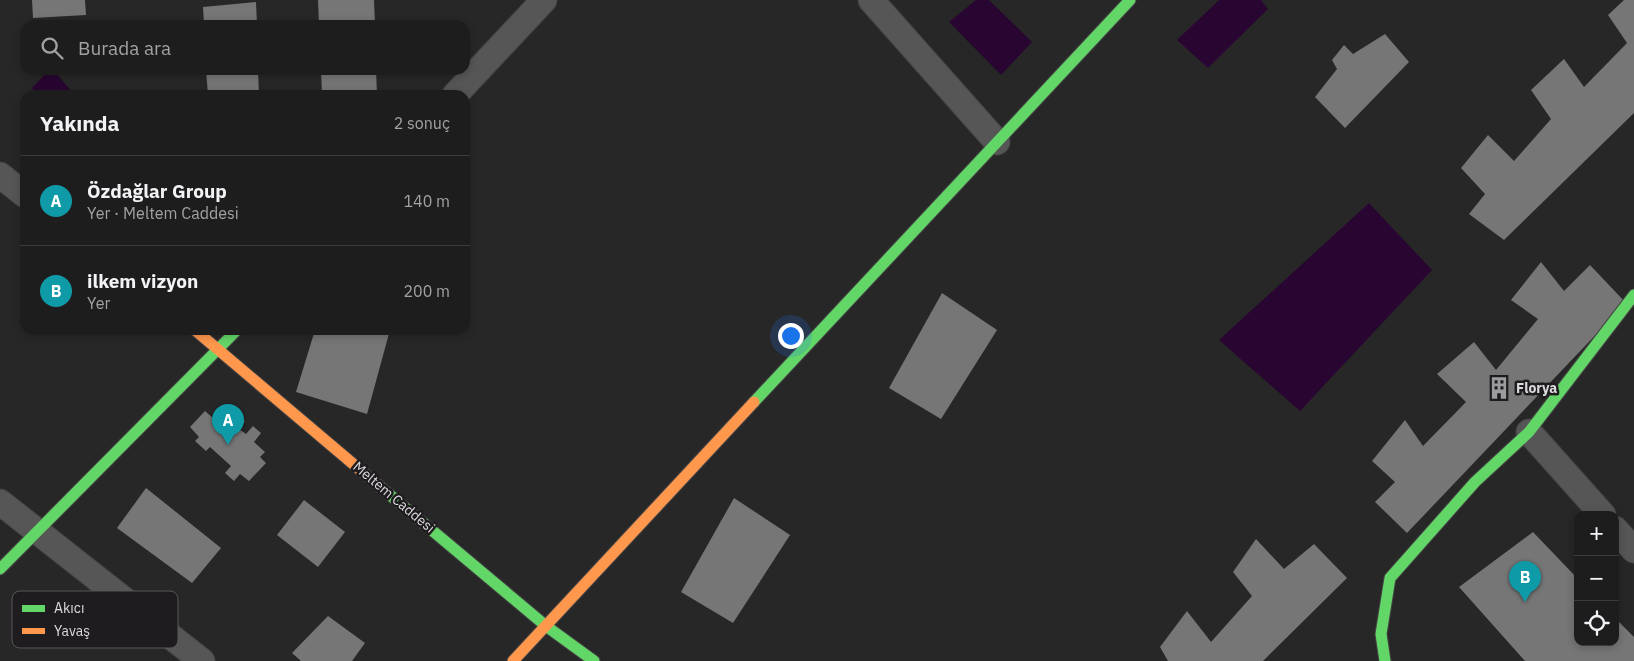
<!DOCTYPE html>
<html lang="tr">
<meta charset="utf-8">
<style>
body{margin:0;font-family:"IBM Plex Sans",sans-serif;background:#262627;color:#f1f3f6}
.controls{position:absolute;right:15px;bottom:15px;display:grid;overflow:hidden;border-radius:10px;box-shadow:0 2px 8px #0003}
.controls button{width:45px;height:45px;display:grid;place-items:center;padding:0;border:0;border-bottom:1px solid #3c3b3c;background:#1e1d1e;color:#f1f3f6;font:25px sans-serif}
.you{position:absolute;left:790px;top:335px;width:18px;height:18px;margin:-12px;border:4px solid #fff;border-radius:50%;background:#1a73e8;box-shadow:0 0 0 8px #1a73e833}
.badge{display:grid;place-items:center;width:32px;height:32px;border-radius:50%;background:#0f766e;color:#fff;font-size:16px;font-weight:700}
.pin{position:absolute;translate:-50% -41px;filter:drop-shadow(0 1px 2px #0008)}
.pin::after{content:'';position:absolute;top:26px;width:18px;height:15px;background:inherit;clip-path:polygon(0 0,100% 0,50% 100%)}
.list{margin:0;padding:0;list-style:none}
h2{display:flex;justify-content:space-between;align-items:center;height:65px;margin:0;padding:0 20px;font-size:21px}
h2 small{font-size:16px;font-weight:400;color:#a1a2a4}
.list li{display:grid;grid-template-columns:32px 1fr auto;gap:15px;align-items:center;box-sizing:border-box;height:90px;padding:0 20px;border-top:1px solid #3c3b3c}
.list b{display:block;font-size:19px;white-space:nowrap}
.list p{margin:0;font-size:16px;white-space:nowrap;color:#a1a2a4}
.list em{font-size:16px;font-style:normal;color:#a1a2a4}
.icon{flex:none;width:28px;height:28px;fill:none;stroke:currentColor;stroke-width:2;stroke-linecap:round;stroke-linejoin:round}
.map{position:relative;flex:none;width:1634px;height:661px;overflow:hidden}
.search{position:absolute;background:#1e1d1e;box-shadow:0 2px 8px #0003;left:20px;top:20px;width:450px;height:55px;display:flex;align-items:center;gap:12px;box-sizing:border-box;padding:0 18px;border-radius:15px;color:#a1a2a4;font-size:19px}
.panel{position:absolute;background:#1e1d1e;box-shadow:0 2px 8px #0003;left:20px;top:90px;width:450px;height:245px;border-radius:15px}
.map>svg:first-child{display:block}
.water{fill:#280631}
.building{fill:#767676}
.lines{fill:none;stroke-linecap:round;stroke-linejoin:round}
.street-casing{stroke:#454445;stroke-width:27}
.fast-casing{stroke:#454445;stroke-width:13}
.slow-casing{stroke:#454445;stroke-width:13}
.street{stroke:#575657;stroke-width:25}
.fast{stroke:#63d668;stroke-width:11}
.slow{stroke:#ff974d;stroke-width:11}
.labels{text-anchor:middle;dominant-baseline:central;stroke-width:5;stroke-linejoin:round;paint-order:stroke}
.poi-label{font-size:14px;font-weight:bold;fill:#dbdadc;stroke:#1f1c1f;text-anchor:start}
.street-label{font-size:14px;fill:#dbdadc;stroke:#1f1c1f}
.key{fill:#1f1c1f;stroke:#575558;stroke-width:1}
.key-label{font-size:14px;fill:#dbdadc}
</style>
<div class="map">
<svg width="1634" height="661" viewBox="0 0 1634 661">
<rect width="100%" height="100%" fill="#282728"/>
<g class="water">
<polygon points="976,0 989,0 1032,42 1001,75 949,22"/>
<polygon points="1219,0 1261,0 1268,9 1208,68 1177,40"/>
<polygon points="49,70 53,70 75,95 38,95 32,88"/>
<polygon points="1369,203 1432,270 1300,411 1219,340"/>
</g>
<g class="building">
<polygon points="32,0 85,0 86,15 33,18"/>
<polygon points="318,0 374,0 375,25 319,25"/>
<polygon points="1624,0 1634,0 1634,113 1504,240 1469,214 1485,194 1461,168 1488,135 1514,161 1551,119 1531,90 1564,59 1584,87 1627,43 1608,15"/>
<polygon points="256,2 257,25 204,25 203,7"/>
<polygon points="1385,34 1409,62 1345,128 1315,97 1337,69 1332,60 1344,45 1353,54"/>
<polygon points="206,70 258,70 259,95 208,95"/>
<polygon points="321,70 376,70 377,95 322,95"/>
<polygon points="1541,262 1564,291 1590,265 1626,303 1407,533 1375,502 1395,482 1372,461 1405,420 1423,446 1466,402 1437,374 1474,342 1496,370 1538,319 1511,300"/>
<polygon points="942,293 997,330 941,419 889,388"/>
<polygon points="315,330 390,330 367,414 296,392"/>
<polygon points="205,411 214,419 220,411 230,419 235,413 245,421 239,429 246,434 253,426 261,433 254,442 265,452 260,457 266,463 249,481 240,474 234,481 225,473 231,466 210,447 206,451 195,441 199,437 190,427"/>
<polygon points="146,488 221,548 192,583 117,528"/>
<polygon points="734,498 790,535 733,623 681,592"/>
<polygon points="304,500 345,532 318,567 277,535"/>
<polygon points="1533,532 1578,579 1578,642 1615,642 1615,618 1634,637 1634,661 1525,661 1459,587"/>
<polygon points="1256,539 1284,569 1314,544 1347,578 1263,661 1168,661 1160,647 1187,611 1211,642 1252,596 1233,572"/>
<polygon points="328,616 365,643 352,661 301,661 292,653"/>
</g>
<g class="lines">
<defs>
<g id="street">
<polyline points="871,0 997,142"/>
<polyline points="455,95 544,0"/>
<polyline points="0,175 25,195"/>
<polyline points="1529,432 1603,515"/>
<polyline points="0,502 202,661"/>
<polyline points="1615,529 1634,550"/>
</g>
<g id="fast">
<polyline points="754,402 1130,0"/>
<polyline points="378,485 546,626 594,661"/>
<polyline points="0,569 237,330"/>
<polyline points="1385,661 1381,634 1390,578 1475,482 1529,432 1634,295"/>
</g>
<g id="slow">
<polyline points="195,330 378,485"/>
<polyline points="513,661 754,402"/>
</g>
</defs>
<use href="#street" class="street-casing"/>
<use href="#fast" class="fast-casing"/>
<use href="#slow" class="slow-casing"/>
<use href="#street" class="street"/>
<use href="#fast" class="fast"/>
<use href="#slow" class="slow"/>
</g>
<defs>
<symbol id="building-bare" viewBox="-9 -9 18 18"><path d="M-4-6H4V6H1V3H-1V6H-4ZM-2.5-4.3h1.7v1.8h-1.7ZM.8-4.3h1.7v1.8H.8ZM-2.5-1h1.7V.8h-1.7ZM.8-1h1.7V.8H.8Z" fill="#9c9b9d" stroke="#1f1c1f" stroke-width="2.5" paint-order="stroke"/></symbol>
</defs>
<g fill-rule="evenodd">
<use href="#building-bare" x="1483" y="372" width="32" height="32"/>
</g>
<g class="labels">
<g class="poi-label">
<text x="1516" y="388">Florya</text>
</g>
<g class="street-label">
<text transform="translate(394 497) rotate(40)">Meltem Caddesi</text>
</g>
</g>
<rect x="12" y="591" width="166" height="57" rx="8" class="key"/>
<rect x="22" y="605" width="23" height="7" fill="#63d668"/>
<rect x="22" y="628" width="23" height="6" fill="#ff974d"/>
<g class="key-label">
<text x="54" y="613">Akıcı</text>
<text x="54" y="636">Yavaş</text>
</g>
</svg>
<div class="controls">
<button>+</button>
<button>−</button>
<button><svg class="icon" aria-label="locate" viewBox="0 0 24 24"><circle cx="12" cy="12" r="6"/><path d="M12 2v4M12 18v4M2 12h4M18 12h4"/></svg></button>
</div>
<div class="you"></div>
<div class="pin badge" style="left:228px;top:445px;background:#0f9aa8">A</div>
<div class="pin badge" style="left:1525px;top:602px;background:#0f9aa8">B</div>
<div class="search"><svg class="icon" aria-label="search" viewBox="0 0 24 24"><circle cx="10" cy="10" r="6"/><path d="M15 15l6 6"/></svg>Burada ara</div>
<section class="panel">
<h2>Yakında<small>2 sonuç</small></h2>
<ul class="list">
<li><span class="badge" style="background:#0f9aa8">A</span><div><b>Özdağlar Group</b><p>Yer · Meltem Caddesi</p></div><em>140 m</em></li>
<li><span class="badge" style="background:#0f9aa8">B</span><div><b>ilkem vizyon</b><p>Yer</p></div><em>200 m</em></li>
</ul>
</section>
</div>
